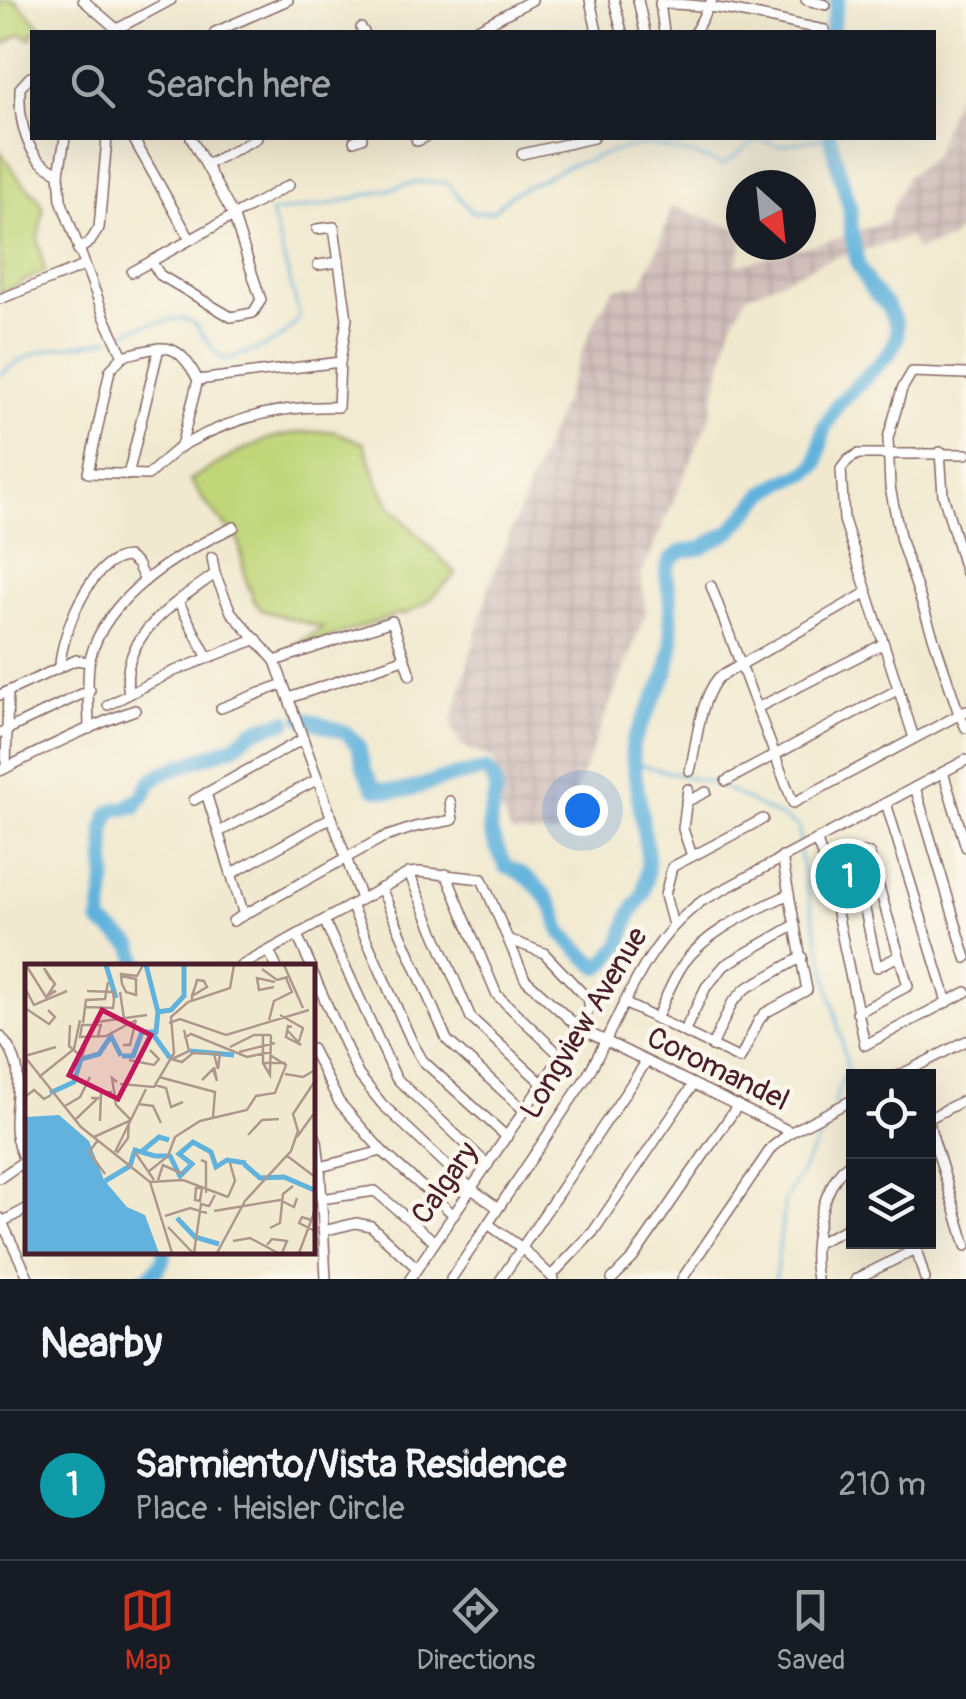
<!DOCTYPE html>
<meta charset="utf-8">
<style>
body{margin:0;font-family:Pangolin,sans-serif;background:#242831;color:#f1f3f6}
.controls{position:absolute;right:30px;bottom:30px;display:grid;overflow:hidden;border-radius:0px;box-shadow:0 10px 40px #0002}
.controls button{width:90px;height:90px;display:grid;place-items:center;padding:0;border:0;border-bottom:2px solid #363941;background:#171b24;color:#f1f3f6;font:50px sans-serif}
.compass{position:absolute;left:726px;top:170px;width:90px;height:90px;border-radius:50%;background:#171b24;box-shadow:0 10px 40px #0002;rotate:153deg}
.you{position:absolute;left:582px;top:810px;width:35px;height:35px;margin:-25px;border:8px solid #fff;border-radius:50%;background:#1a73e8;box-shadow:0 0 0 15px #1a73e833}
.badge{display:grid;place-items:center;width:65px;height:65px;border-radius:50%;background:#c8321e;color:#fff;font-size:32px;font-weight:700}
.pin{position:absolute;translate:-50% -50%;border:5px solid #fff;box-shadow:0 2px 10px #0006}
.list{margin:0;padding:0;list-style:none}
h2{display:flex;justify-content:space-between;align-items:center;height:130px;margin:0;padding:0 40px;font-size:42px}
h2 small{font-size:32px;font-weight:400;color:#9ea1a6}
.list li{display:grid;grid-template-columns:65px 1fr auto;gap:30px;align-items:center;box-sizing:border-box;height:150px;padding:0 40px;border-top:2px solid #363941}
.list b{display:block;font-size:38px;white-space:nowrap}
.list p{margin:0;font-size:32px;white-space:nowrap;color:#9ea1a6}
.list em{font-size:32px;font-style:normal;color:#9ea1a6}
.icon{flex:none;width:55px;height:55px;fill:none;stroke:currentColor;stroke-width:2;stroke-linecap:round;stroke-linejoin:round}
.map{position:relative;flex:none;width:966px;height:1279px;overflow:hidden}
.search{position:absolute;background:#171b24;box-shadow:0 10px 40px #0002;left:30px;right:30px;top:30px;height:110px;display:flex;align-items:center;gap:25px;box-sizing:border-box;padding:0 35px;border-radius:0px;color:#9ea1a6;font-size:38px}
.sheet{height:280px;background:#171b24}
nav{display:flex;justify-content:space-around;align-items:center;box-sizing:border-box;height:140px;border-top:2px solid #363941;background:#171b24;font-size:28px;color:#9ea1a6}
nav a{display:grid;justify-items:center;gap:5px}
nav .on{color:#c8321e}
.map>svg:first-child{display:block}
.industrial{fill:url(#industrial-grid)}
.green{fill:#c0d679;stroke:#857a52;stroke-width:2.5}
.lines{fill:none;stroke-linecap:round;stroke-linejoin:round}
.stream{stroke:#61b2dc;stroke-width:2.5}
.river{stroke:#61b2dc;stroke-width:15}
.minor-casing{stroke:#846664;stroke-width:12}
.minor{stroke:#fff;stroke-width:9}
.labels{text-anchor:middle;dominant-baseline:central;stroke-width:9;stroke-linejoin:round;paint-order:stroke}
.street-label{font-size:30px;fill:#4a1f2b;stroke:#fbf7ec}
.inset-river{fill:none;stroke:#61b2dc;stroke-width:5}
.inset-road{fill:none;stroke:#ae988d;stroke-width:2.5}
.view{fill:#c2185b;fill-opacity:0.15;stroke:#c2185b;stroke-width:5}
.inset-edge{fill:none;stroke:#4a1f2b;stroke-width:5}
</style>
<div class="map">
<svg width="966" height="1279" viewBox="0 0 966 1279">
<defs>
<pattern id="industrial-grid" width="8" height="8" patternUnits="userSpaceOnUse" patternTransform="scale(2.5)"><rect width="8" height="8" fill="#d1c0bc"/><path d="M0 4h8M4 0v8" fill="none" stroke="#b5a5a2"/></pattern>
</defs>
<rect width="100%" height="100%" fill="#fbf7ec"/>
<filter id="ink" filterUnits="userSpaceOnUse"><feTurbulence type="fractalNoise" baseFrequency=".01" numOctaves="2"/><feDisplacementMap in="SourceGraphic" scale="20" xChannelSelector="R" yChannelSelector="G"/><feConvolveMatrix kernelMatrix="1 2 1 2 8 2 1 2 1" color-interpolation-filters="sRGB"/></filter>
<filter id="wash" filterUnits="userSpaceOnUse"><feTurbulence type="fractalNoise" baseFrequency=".0048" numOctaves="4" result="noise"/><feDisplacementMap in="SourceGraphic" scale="40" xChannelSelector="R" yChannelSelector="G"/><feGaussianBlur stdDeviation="2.25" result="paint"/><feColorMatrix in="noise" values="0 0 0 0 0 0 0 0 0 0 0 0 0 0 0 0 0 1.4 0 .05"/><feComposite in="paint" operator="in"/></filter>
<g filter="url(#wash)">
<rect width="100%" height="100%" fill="#f1e9cf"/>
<polygon class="industrial" points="966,60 966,222 951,239 915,250 910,237 827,260 746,296 731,327 709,419 641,576 646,614 558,835 512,834 499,808 494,760 460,745 451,725 491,581 595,320 614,288 641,284 657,251 672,207 741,230 742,245 737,265 832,240 889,221 893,205 907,177 933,156 963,75"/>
<g class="green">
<polygon points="0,0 15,0 46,32 32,32 32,39 20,34 0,47"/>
<polygon points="0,151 21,181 40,199 43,211 38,239 45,271 0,293"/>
<path d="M333,431l31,12 16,44 11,20 65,67 -30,29 -22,12 -2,-2 -124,42 45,-27 -62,-18 -7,-9 -9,-24 -6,-36 -35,-40 -14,-21c26,-15 51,-31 79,-41 20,-7 43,-7 64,-8z"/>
</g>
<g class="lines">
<g class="stream">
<path d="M118,335l24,-9 39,-8 13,5 19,26 12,11c31,-10 55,-15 75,-43l-29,-104 59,-9 88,-22 29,1 25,29h20l20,-18 56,-28 53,-17 29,-4 44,10 29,10 35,-26 20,7 43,-8"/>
<path d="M0,375c13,-11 28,-20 44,-24 23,-7 43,-4 66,-13"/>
<polyline points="634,763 719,785 799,827 800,843"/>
<polyline points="800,851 802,866 847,1066 834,1105"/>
<polyline points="775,1279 785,1200 828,1123 832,1113"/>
</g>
<g class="river">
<polyline points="831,32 838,0"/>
<path d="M303,718l43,15 12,12 6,24 11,20c32,6 42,-3 71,-11 13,-3 26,-5 40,-8 20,19 2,35 4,57 1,12 11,28 16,40 19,4 39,25 48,43 4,7 3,15 8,23 10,12 24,23 36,34l7,-4 16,-19 9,-30 13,-19 3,-15 2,-21 -16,-105 1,-13 33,-66 6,-29 -2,-47 -4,-27 4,-12 11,-8 20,-4 30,-17 35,-39 15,-9 27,-11 9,-8 7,-36 14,-24 51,-50 8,-16 -1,-14 -9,-18 -17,-19 -12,-22 -7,-34 -1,-22 -20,-71"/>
<polyline points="127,807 136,807 117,809 109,813 104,830 106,876 100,922 132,945 139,966"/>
<polyline points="127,807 143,797 150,783 160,774 234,746 252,731 286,721"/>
<path d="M145,1279c11,-7 19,-15 19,-27"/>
</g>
</g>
</g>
<g filter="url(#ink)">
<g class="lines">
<defs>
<g id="minor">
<polyline points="83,0 119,31"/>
<polyline points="590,0 597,32"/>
<polyline points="614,0 622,32"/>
<polyline points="638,0 645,32"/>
<polyline points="806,0 826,5"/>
<polyline points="660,3 664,32"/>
<path d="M661,4c55,-1 111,16 164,26"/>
<polyline points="361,28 364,32"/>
<polyline points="117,29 171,0"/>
<polyline points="215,32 288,0"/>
<polyline points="472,32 532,0"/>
<polyline points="695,32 712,0"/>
<path d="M32,79l-2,-2 -10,11c-1,24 3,52 18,71 5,6 14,10 21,14"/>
<polyline points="65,138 59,173 61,200 105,318 123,356"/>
<polyline points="133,138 190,239"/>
<polyline points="416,138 417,141 424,138"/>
<polyline points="354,141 362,138"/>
<polyline points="522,154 593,138"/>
<polyline points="206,165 257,138"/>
<polyline points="78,250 90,242 99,228 107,138"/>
<polyline points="151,261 160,275 231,317 253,313 261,300 233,215 191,138"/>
<polyline points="318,265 339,262"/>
<polyline points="132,272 289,185"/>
<polyline points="0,299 84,266"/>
<path d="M123,356l-13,14 -22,103 60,2c12,-10 23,-23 37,-31 47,-26 100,-39 153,-37l2,-45 7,-43 -13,-92 -17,2"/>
<path d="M123,356c41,-10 53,-18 75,24l-17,66"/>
<polyline points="966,374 912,372 902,389 888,438 890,487 901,541 959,714 966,728"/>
<polyline points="198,380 340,362"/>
<polyline points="940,452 943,495 966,573"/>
<polyline points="128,475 159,348"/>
<polyline points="212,557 215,574 231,612 275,661 361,899"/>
<polyline points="711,586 793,803 966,711"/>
<polyline points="178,601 208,658"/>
<polyline points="275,661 392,621 410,675"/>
<path d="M60,666c1,-31 31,-109 68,-109l9,7 8,17"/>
<path d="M129,694c-12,-57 46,-91 86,-120"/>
<polyline points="0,695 76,660 89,662"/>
<polyline points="289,698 403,659"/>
<polyline points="108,705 172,672 257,639"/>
<polyline points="221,708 283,684"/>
<polyline points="757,708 883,644"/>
<path d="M89,729c0,-19 -3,-52 1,-70 16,-64 89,-106 144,-132"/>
<polyline points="0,733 90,690"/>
<polyline points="914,738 844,520 841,469 848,460 858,454 966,454"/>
<polyline points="6,768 8,691"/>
<path d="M0,771c44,-22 89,-45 135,-61"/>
<path d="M690,771c7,-29 9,-69 28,-93l148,-85"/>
<polyline points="943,772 966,847"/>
<polyline points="726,781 899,689"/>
<polyline points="915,787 966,958"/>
<polyline points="688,789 683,829 692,856"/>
<polyline points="206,793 244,915"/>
<polyline points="194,800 303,739"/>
<polyline points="686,802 706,792"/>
<polyline points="886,803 947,1002"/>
<polyline points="219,832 318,779"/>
<polyline points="816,840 828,870 865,1045 966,992"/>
<polyline points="828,870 861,852 869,853 908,986 857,1013"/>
<polyline points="409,873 471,1018 543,1084"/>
<polyline points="231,874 332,817"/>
<polyline points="446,874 497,995 561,1056"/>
<polyline points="876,879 864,883 860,886 877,967 899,956"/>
<polyline points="381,888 447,1040 525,1111"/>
<polyline points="351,905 412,1042 423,1061 507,1137"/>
<polyline points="324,920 396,1078 488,1165"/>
<polyline points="233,921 382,838 415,827 453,820 450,801"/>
<polyline points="673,925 665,895 672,867 763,819"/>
<polyline points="297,935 311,966"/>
<polyline points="269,951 276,966"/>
<polyline points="241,966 409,873 419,872 482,879 525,979 579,1028 791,1132"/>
<polyline points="312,971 358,1074 382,1104 472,1189 498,1208"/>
<polyline points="624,1003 740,1059 759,1020 765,1013 807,990 782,857"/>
<path d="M656,1019c9,-19 16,-39 28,-56 25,-34 69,-51 105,-69"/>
<polyline points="684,1032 706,987 725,965 795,925"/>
<path d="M0,1036c27,31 16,48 15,85 -1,17 6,33 13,48"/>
<polyline points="712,1046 732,1003 745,989 802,957"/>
<polyline points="312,1049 339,1102 382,1151 454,1215"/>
<polyline points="898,1076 966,1041"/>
<polyline points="928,1119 966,1099"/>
<polyline points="928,1121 966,1246"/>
<polyline points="312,1131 317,1141 320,1167 326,1279"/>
<polyline points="320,1167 382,1151"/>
<polyline points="0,1178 24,1161"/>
<polyline points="321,1199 375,1191 435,1242"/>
<polyline points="0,1218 29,1279"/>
<polyline points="2,1222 28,1208"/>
<polyline points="488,1224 522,1248 554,1279"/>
<polyline points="323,1231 356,1223 371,1226 417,1268"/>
<polyline points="914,1242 925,1279"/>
<polyline points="817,1243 854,1225"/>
<polyline points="551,1276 593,1232 693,1085"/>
<polyline points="410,1279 561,1056 590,1007 588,999 544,953 508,939"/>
<path d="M451,1279l136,-203c36,-63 54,-130 115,-175l264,-141"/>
<polyline points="501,1279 646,1062"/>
<polyline points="612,1279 633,1258 738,1105"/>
<polyline points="682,1279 772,1147 791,1132 854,1099"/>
<path d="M817,1279c-8,-35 6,-99 37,-120"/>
<polyline points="856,1279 916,1249"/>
</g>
</defs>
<use href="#minor" class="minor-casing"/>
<use href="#minor" class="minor"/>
</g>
</g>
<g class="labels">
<g class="street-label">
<text transform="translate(584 1023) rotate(-59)">Longview Avenue</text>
<text transform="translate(718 1069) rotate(26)">Coromandel</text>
<text transform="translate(445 1183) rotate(-55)">Calgary</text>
</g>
</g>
<g transform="translate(25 964)">
<rect width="290" height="290" fill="#f1e9cf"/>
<path d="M34,151l30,26 15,39 23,27 18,8 14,38h-134v-136z" fill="#61b2dc"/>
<path class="inset-river" d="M81,1l10,33M121,1l12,47M127,69l18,25M165,87l44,4M97,92h11l9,-24h14l2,-20 13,-2 13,-14v-31M25,129l24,-11 7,-23 18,-5 12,-18 10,20M116,188l18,-15 10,3M130,192h15l10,20 12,-12 -13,-10 14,-12 18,10 5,15 11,-7 19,3M219,200l16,14 24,-1 30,13M80,217l25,-15 5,-16 20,6M152,254l18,19 24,7"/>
<path class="inset-road" d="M1,1l20,32 10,-6 -7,2 6,-9 -11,-16 7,12M259,1l19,43M237,5l15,11 11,-3M96,12l15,3v16l-10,-3 -4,-8 -1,-8v-2l16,2 6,-11M249,23l-15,3 -2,-12 18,4M0,24l9,17 33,-14M95,28l5,33M167,32l15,-9 -3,-6 -7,-1 -1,4 -4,12v4M60,43l28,1 1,-8 -1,-8 -26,-1M0,44l24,16 6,-7 -7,-7M255,51l23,13 -4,13M244,56l5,-19 18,-9 -6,-14M72,58l50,-7M58,59l3,-23 19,-1 3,-17M144,59l11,-4 46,16 83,-25M45,61l-1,21 13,11 6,-20M263,67l13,14 -15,-8 2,-11 4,1M238,71v28h23M73,72l3,-11h-19l-2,12 26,-1 30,-16M159,74l7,-4 56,23 24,-5M98,81h7l6,-25M205,83l24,-12h17M214,88l36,-9M0,92l31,-9M0,93l56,70 69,55 22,71M146,95l11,3 11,-9 27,1 -2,15 -4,-15M147,95l17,-8 -5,-21M104,96l25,5 5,-6 -9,-9M238,99l7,12 1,-40M260,110l18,3 12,-7M14,113l35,-28 6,-29M134,113l56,15 -2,25M177,116l11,-11 4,12 -3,-14M92,118l-5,-4 4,27 14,14M95,120l34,3 20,-34 -3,-36 17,-15 42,-14 4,-23M130,121l11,3 5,19 12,-5M0,133l9,-7 10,9 7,-4M113,140l15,2 8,17M40,142l15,-9 10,-20M51,155l22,-21h-7M75,157l1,-28 11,-1M223,171l14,-15 17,-1M69,173l35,-16 -1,17 -11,15M272,173l18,-25M73,176l-9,12 16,22M90,188l31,-63M110,188l19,28M261,191l29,22M176,196l5,2v31M123,208l20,-16 7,-19 25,-16 47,-11 9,-14 19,-3 11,-28 -16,-10M133,216l5,-15 20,9M125,218l33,-2 45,17M171,224h6l-2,13 -5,-1zM203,233l7,-16 -5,-18M189,247l66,-11 14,7 3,-9M140,252l25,-8 17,5M286,256l-9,-3 -3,6 16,8M143,263l25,26M245,264l10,-5 3,-29 10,-8M208,277l17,-3 28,15M242,281l5,-6 15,2 -5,12M169,289l7,-49 8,2 6,-11M192,289l28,-52 46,-50 7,-20 -5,-17 22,-33M274,289l16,-43"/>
<path class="view" d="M77,46l49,25 -33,64 -49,-24z"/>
<rect width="290" height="290" class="inset-edge"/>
</g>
</svg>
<div class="controls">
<button><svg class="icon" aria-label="locate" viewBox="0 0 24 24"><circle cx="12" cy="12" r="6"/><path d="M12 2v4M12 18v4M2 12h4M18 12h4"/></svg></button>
<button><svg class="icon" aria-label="layers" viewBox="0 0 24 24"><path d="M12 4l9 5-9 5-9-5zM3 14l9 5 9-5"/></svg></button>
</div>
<svg class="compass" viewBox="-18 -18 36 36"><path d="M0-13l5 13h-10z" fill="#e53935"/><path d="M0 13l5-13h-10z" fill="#9ea1a6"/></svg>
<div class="you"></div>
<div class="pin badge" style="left:848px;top:876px;background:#0f9aa8">1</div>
<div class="search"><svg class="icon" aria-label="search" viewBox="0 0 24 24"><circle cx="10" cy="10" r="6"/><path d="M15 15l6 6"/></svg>Search here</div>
</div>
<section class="sheet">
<h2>Nearby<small></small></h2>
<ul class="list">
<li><span class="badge" style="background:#0f9aa8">1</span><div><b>Sarmiento/Vista Residence</b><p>Place · Heisler Circle</p></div><em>210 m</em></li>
</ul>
</section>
<nav>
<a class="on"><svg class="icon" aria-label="map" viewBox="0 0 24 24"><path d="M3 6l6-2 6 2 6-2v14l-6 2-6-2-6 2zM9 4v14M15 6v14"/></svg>Map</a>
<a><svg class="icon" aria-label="directions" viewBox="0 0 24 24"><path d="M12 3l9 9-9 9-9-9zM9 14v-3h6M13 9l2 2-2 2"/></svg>Directions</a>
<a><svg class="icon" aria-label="saved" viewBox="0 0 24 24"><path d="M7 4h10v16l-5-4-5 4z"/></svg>Saved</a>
</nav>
